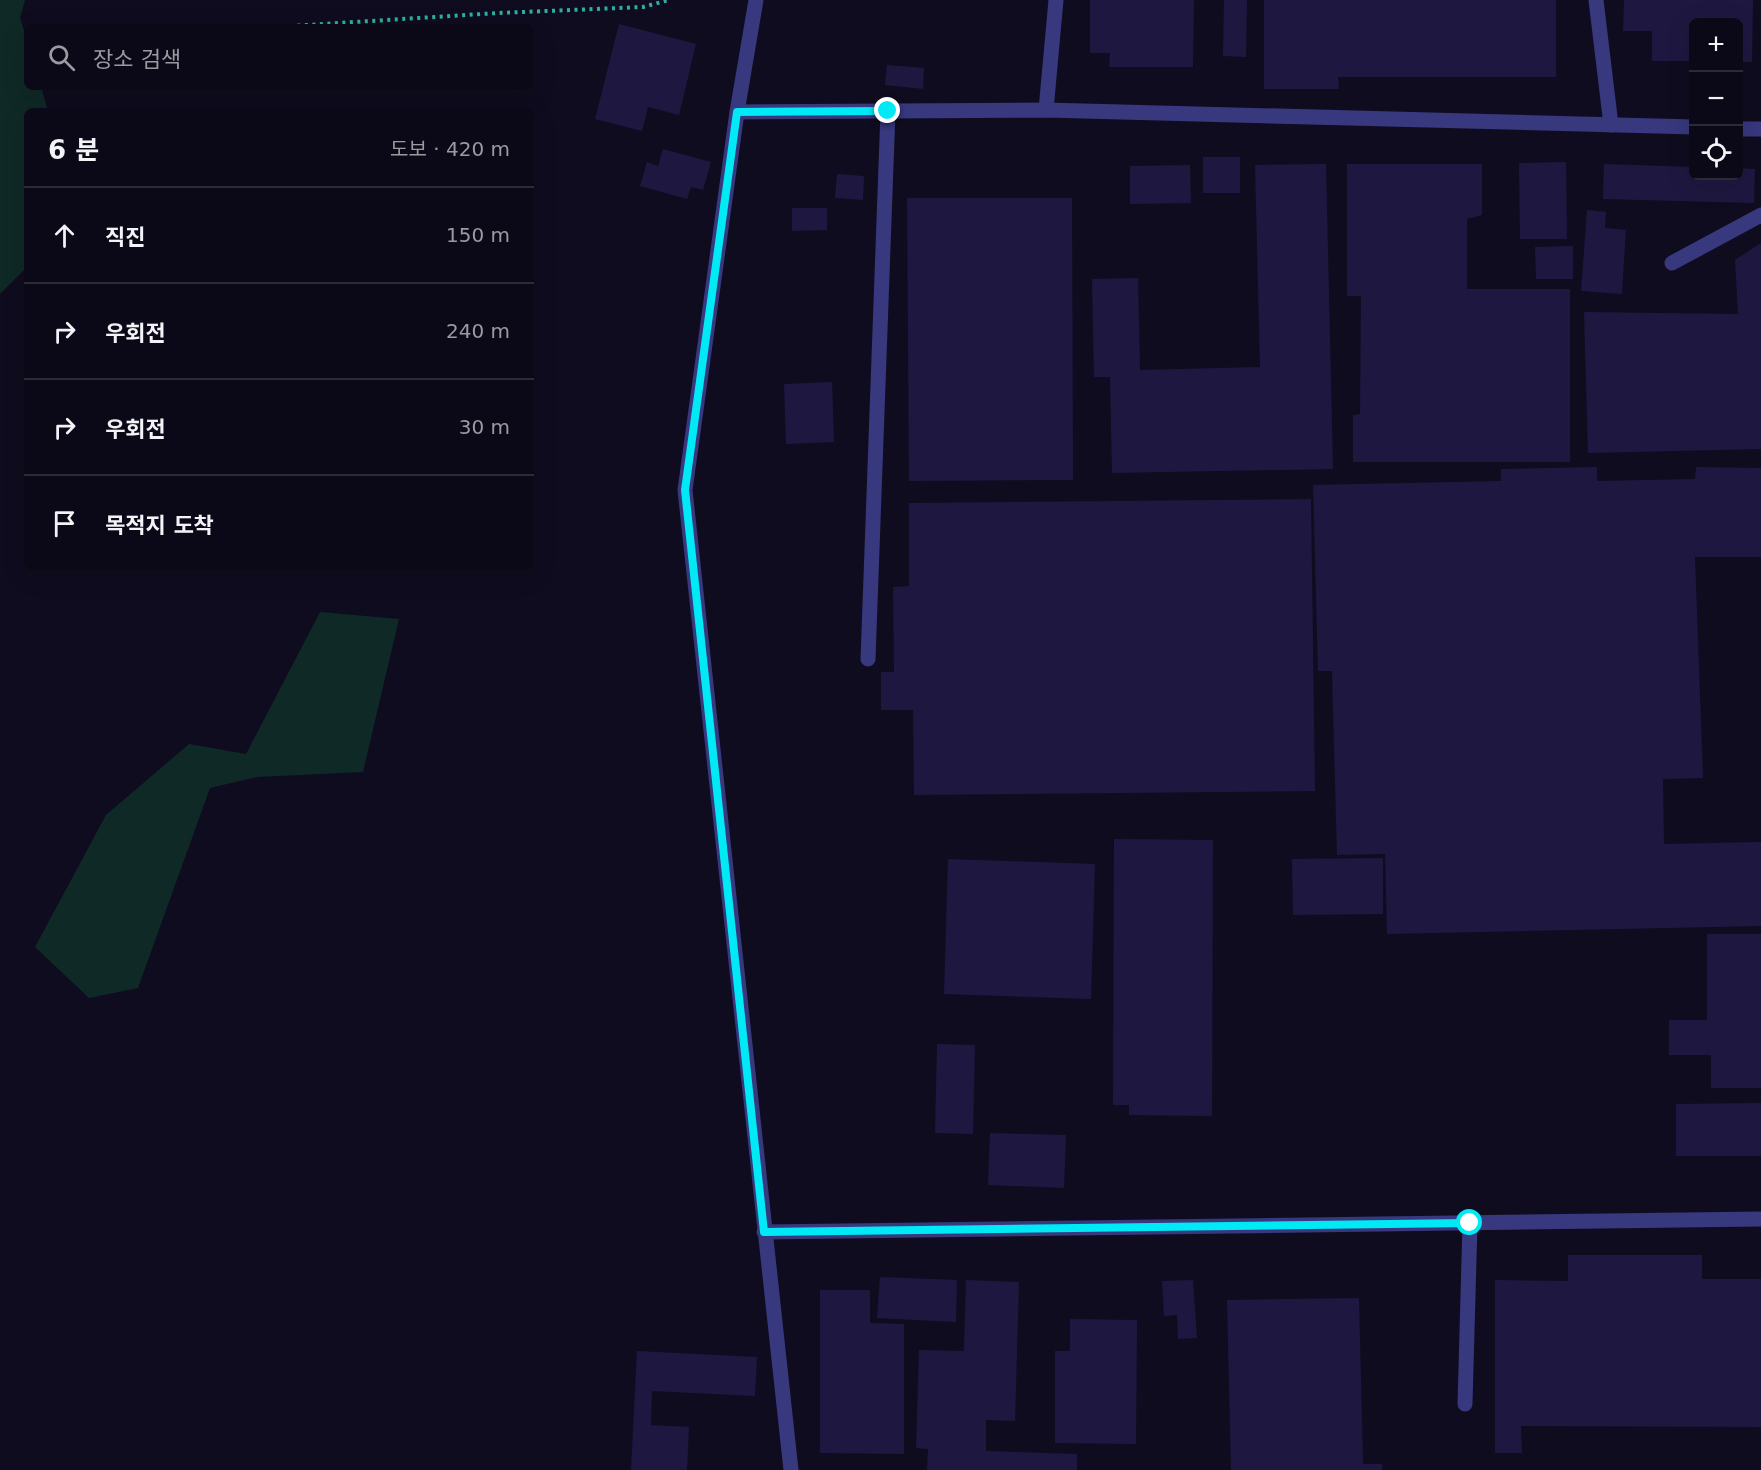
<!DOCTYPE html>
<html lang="ko">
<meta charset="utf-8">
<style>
body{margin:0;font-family:"DejaVu Sans","Noto Sans KR",sans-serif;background:#141220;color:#f1f3f6}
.controls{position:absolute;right:18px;top:18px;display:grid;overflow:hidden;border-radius:9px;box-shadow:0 6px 24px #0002}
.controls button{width:54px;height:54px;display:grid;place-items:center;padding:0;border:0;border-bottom:2px solid #2b2a36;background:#0b0917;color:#f1f3f6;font:30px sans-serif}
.stop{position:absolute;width:18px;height:18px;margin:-14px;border:4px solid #01e9f5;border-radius:50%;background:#fff}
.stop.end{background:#01e9f5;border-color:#fff;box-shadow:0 2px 6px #0008}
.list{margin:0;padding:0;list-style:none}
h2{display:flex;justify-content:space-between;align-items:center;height:78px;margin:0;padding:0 24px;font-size:26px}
h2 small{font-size:20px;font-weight:400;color:#9a9aa1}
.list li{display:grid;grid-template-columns:39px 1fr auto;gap:18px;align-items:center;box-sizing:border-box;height:96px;padding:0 24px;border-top:2px solid #2b2a36}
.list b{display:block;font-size:22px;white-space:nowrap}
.list em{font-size:20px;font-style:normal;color:#9a9aa1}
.icon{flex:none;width:33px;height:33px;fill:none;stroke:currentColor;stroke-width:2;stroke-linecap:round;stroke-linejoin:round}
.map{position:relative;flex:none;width:1761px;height:1470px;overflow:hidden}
.search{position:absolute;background:#0b0917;box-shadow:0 6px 24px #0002;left:24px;top:24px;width:510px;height:66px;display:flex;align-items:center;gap:15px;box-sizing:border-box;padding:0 21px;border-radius:9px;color:#9a9aa1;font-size:22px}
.panel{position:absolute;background:#0b0917;box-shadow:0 6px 24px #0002;left:24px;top:108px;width:510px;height:462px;border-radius:9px}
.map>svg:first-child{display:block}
.green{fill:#0f2927}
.building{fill:#1e1840}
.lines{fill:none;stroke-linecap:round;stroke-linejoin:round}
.path{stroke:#2db0a1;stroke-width:4;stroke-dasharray:3 4.5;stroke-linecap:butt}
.service{stroke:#37387e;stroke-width:15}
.tertiary{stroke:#37387e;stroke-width:15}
.route{stroke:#01e9f5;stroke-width:8}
</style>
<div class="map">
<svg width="1761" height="1470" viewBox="0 0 1761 1470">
<rect width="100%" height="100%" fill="#0f0c1f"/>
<g class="green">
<polygon points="0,0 25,0 20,18 27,40 27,87 41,87 48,111 27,111 27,267 0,294"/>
<polygon points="320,612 399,619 363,772 257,777 210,788 138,988 89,998 35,947 106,815 189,744 246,754"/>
</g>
<g class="building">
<polygon points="1090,0 1194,0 1193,67 1109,67 1110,53 1090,53"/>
<polygon points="1224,0 1247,0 1246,57 1223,56"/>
<polygon points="1264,0 1556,0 1556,77 1338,77 1339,89 1264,89"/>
<polygon points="1624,0 1753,0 1752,62 1738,62 1738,22 1694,22 1694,61 1652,61 1652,31 1623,31"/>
<polygon points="619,24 696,44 679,115 648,107 642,131 595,119"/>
<polygon points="887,65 924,68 923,89 885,85"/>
<polygon points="663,149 711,162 703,190 691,187 687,199 640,186 647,162 658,166"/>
<rect x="1203" y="157" width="37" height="36"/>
<polygon points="1566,162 1567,239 1520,239 1519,163"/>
<polygon points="1326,164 1333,469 1112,473 1110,377 1094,377 1092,279 1138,278 1140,370 1260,367 1255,165"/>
<polygon points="1347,164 1482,164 1482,215 1467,219 1467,289 1570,289 1570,462 1353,462 1353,415 1360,414 1361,296 1347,296"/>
<polygon points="1604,164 1694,167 1694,176 1738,176 1738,168 1755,169 1754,203 1603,199"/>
<polygon points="1190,165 1191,203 1130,204 1130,166"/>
<polygon points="837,174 864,176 863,200 835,198"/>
<polygon points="907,198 1072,198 1073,480 909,481"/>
<polygon points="792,208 827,208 827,230 792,231"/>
<polygon points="1587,210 1606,212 1605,228 1626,230 1622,294 1581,291"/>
<polygon points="1761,243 1761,449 1588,453 1584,312 1738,314 1735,260"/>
<polygon points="1573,246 1573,279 1536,279 1535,247"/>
<polygon points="832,382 834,442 786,444 784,384"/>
<polygon points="1597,467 1597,481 1695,479 1696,467 1761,468 1761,557 1695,557 1703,778 1663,779 1664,844 1761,842 1761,926 1387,934 1385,854 1337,855 1332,671 1318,671 1313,485 1501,481 1501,469"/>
<polygon points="1311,499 1315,791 914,795 913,710 881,710 881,672 894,672 893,587 909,586 909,503"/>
<polygon points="1114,839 1213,840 1212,1116 1129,1115 1129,1105 1113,1105"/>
<polygon points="1383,858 1383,914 1293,915 1292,859"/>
<polygon points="948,859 1095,864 1091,999 944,994"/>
<polygon points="1707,934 1761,934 1761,1088 1711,1088 1711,1055 1669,1055 1669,1020 1707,1020"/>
<polygon points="937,1044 975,1045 973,1134 935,1133"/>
<polygon points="1761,1103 1761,1156 1676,1156 1676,1104"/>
<polygon points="990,1133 1066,1135 1064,1188 988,1185"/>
<polygon points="1568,1255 1702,1255 1702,1279 1761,1279 1761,1427 1521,1426 1522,1453 1495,1453 1495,1280 1568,1281"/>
<polygon points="880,1277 957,1280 956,1322 877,1318"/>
<polygon points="966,1280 1019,1282 1015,1421 986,1420 986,1451 1077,1454 1077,1470 927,1470 928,1449 916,1448 919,1350 964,1351"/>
<polygon points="1193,1280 1197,1338 1178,1339 1177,1315 1164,1316 1162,1281"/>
<polygon points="820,1290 870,1290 870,1323 904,1324 904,1454 820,1453"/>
<polygon points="1359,1298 1363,1464 1382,1464 1382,1470 1231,1470 1227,1300"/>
<polygon points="1070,1319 1137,1320 1136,1444 1055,1443 1055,1351 1070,1351"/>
<polygon points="637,1351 757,1357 755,1396 652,1391 651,1425 689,1427 687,1470 631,1470"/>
</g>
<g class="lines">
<polyline class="path" points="275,27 498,13 643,7 669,0"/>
<g class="service">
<polyline points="1596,0 1611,125"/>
<polyline points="1046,110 1056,0"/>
<polyline points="1672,263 1761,215"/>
<polyline points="868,659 888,111"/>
<polyline points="1465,1404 1470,1223"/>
</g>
<g class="tertiary">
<polyline points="756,0 737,112 685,490 791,1470"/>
<polyline points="737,112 1046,110 1694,127"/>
<polyline points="1738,129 1761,129"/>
<polyline points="764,1232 1761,1219"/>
</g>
</g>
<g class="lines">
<polyline class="route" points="888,111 737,112 685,490 764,1232 1470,1223"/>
</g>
</svg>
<div class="controls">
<button>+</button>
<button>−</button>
<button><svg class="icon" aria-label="locate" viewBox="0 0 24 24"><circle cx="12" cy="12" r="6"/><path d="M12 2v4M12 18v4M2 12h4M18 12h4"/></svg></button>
</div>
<div class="stop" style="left:1470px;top:1223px"></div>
<div class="stop end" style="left:888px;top:111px"></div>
<div class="search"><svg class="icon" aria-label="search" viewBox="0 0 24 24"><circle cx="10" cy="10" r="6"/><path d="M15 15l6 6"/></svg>장소 검색</div>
<section class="panel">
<h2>6 분<small>도보 · 420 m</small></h2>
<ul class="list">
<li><svg class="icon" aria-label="ahead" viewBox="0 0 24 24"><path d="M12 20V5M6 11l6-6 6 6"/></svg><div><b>직진</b></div><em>150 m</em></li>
<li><svg class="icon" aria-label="right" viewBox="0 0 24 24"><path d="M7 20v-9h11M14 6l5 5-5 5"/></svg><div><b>우회전</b></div><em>240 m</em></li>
<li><svg class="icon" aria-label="right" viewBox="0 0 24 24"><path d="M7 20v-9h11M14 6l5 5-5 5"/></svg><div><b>우회전</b></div><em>30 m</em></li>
<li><svg class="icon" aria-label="arrive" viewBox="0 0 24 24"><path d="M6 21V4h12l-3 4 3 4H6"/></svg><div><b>목적지 도착</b></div></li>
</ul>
</section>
</div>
